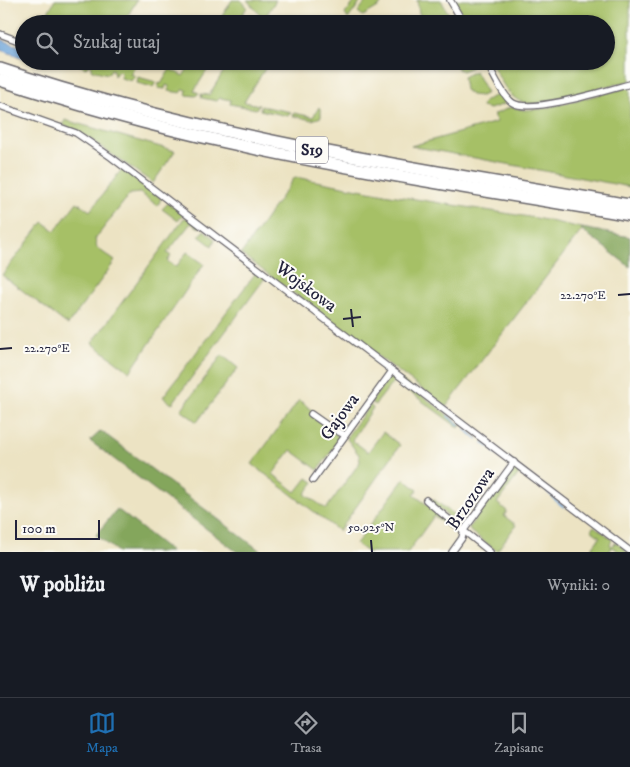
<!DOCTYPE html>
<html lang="pl">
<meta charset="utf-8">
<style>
body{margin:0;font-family:"IM FELL DW Pica",serif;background:#242831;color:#f1f3f6}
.scale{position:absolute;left:15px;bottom:12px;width:85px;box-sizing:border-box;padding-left:5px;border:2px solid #22223b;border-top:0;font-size:14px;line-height:18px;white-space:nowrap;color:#22223b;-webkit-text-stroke:4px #fdfcf7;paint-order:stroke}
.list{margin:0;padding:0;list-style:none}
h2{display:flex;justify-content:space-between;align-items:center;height:65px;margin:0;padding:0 20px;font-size:21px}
h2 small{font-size:16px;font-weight:400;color:#9ea1a6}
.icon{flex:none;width:28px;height:28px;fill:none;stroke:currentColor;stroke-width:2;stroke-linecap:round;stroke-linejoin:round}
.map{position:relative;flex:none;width:630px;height:552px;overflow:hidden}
.search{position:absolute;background:#171b24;box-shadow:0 1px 4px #0004;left:15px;right:15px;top:15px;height:55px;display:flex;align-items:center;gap:12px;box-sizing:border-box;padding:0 18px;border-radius:28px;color:#9ea1a6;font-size:19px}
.sheet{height:145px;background:#171b24}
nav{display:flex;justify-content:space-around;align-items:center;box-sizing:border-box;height:70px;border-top:1px solid #363941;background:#171b24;font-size:14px;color:#9ea1a6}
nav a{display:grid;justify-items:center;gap:2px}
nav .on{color:#1f6fb2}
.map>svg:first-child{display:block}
.green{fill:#a6c066;stroke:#647150}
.forest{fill:#84a65b;stroke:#53644b}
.water{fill:#69a1d7;stroke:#466289}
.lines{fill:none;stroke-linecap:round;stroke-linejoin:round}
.stream{stroke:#69a1d7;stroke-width:2}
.street-casing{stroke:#69666b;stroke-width:8}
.highway-casing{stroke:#69666b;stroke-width:14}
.street{stroke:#fff;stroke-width:5.5}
.highway{stroke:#fff;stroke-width:11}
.ticks{fill:none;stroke:#22223b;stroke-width:2}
.labels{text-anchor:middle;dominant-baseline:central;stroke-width:4;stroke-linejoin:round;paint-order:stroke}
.shield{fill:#fdfcf7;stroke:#646373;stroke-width:1}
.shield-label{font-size:16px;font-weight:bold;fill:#22223b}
.street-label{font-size:18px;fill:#22223b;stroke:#fdfcf7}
.ticks-label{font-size:12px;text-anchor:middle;fill:#22223b;stroke:#fdfcf7;stroke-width:4;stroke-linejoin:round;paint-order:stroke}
</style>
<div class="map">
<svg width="630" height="552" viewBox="0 0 630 552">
<rect width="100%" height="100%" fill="#fdfcf7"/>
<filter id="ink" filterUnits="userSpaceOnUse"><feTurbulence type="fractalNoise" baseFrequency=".02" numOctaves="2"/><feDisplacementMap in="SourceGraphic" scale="10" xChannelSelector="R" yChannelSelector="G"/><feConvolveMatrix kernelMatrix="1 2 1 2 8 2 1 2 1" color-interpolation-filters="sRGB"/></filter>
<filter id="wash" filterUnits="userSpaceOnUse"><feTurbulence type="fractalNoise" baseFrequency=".0096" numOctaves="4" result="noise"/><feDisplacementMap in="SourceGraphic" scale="20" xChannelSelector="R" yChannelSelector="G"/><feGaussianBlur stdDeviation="1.12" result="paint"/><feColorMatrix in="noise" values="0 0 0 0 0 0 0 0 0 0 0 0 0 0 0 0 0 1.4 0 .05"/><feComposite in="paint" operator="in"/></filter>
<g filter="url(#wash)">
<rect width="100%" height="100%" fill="#ece3c3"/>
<g class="green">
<polygon points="55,0 137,0 127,17 138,24 41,24"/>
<polygon points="232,0 241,0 247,7 237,24 217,24"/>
<polygon points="247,0 276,0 264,19"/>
<polygon points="356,0 362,0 348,19 345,14"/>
<polygon points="367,0 382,0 380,6 363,16 358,12"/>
<polygon points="417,0 441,0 454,24 425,24 419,13"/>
<path d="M454,0h176v81l-95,23c-26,1 -33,-23 -45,-43h116v-37h-138z"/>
<polygon points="77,61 138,61 130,74 135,76 131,81 121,78 121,72 118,71 114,76 113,70 111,69 108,74 92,70 92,66 89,65 86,68 77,64"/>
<polygon points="193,61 213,61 194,91 199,93 196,96 186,95 187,90 184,89 181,93 169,91 169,86 166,85 165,89 158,88 159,83 161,84 170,69 183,76"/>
<polygon points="230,61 270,61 244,102 259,105 256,109 230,104 231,100 220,98 217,101 202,98 201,94 209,95"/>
<polygon points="455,61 480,61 470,68 462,71 458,69"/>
<polygon points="475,71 487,93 481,96 471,95 465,90 463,77"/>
<polygon points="138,77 156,82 153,87 137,83"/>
<polygon points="630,87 630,187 411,146 497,122 493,115 511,107 524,110 541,109"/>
<polygon points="499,94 503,96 506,101 504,104 490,109 482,107 482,104 486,100"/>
<polygon points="261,106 291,112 288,116 260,110"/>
<polygon points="319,107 321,111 321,117 312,120 293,116 294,113 313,117"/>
<polygon points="65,120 175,151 153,183 87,137 63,125"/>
<polygon points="122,169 161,198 158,206 140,193 130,194 95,239 97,248 115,261 68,325 2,275 43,222 55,231 77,202 90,211"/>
<polygon points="295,177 390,195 536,218 582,228 582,230 446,407 241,254"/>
<polygon points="168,203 183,214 178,221 162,209"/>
<polygon points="184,218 188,218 200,227 199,228 191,223 167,253 171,256 167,261 176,267 187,252 204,264 130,372 92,343"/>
<polygon points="204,230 215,239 212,246 199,236"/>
<polygon points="257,271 265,278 172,404 163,397"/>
<polygon points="222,355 238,368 197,422 181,410"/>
<polygon points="392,376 397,377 375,405 371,402 389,377"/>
<polygon points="399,378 461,425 459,428 396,382"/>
<polygon points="299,400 313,411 311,414 341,438 318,470 291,450 273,474 296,492 307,478 314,482 305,494 326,509 360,462 359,455 347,439 348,435 370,405 373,408 352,440 368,452 383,432 400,445 339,531 252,464"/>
<polygon points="513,467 520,472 497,503 507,511 504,516 516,525 497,551 471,532 469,527"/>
<polygon points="404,479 418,490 414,495 437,512 451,526 450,528 434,516 408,552 367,552 356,544"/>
<polygon points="433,499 465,523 474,511 474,513 463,527 461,526 431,503"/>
<polygon points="594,526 612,539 610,545 612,546 616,542 629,552 620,552 612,547 608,552 589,552 600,537 591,530"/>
</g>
<g class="forest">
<polygon points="582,228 630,237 630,267 582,230"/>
<polygon points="101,431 262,552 237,552 90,441"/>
<polygon points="117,509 172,552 118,552 96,535"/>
</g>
<polygon class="water" points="0,39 24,48 24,58 0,50"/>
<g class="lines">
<g class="stream">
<polyline points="448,416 459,425"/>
<polyline points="465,429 477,439"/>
<polyline points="483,443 489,447"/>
<polyline points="493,451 509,463"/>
<polyline points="519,471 529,478"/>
<polyline points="547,491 552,496"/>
<polyline points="553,498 564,507"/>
</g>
</g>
</g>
<g filter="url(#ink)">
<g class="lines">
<defs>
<g id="street">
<polyline points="450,0 464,24"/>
<polyline points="0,34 24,43"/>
<path d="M486,61c6,11 17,36 27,42 18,11 95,-13 117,-19"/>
<polyline points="0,106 76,133 111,157 630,551"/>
<polyline points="311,414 331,428 345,435"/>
<polyline points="313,480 392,371"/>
<path d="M426,500c21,19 43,34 64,52"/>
<polyline points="452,552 462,538 464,530 514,462"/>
</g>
<g id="highway">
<path d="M0,69c205,69 418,99 630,136"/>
<path d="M0,80c74,24 149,45 225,62 134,30 270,50 405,73"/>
</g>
</defs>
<use href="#street" class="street-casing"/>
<use href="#highway" class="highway-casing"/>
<use href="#street" class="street"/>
<use href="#highway" class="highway"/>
</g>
</g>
<path class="ticks" d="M618,295l12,-1M351,309l2,18M343,319l18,-2M0,349l12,-1M371,540l1,12"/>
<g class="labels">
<rect class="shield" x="296" y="136.5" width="32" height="27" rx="4"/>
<g class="shield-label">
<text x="312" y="150">S19</text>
</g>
<g class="street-label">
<text transform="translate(306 287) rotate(37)">Wojskowa</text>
<text transform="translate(340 417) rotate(-54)">Gajowa</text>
<text transform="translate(471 499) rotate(-56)">Brzozowa</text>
</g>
</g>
<g class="ticks-label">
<text x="583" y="299">22.270°E</text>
<text x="47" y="352">22.270°E</text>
<text x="371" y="531">50.925°N</text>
</g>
</svg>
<div class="scale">100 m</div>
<div class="search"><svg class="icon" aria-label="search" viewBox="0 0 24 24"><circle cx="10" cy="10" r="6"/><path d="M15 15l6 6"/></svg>Szukaj tutaj</div>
</div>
<section class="sheet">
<h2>W pobliżu<small>Wyniki: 0</small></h2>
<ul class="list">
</ul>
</section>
<nav>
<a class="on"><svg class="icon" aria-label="map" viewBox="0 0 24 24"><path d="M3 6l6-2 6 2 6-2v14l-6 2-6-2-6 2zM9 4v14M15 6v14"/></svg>Mapa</a>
<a><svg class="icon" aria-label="directions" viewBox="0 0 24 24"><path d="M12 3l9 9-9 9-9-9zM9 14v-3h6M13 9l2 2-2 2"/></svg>Trasa</a>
<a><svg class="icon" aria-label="saved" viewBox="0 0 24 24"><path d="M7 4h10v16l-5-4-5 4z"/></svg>Zapisane</a>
</nav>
